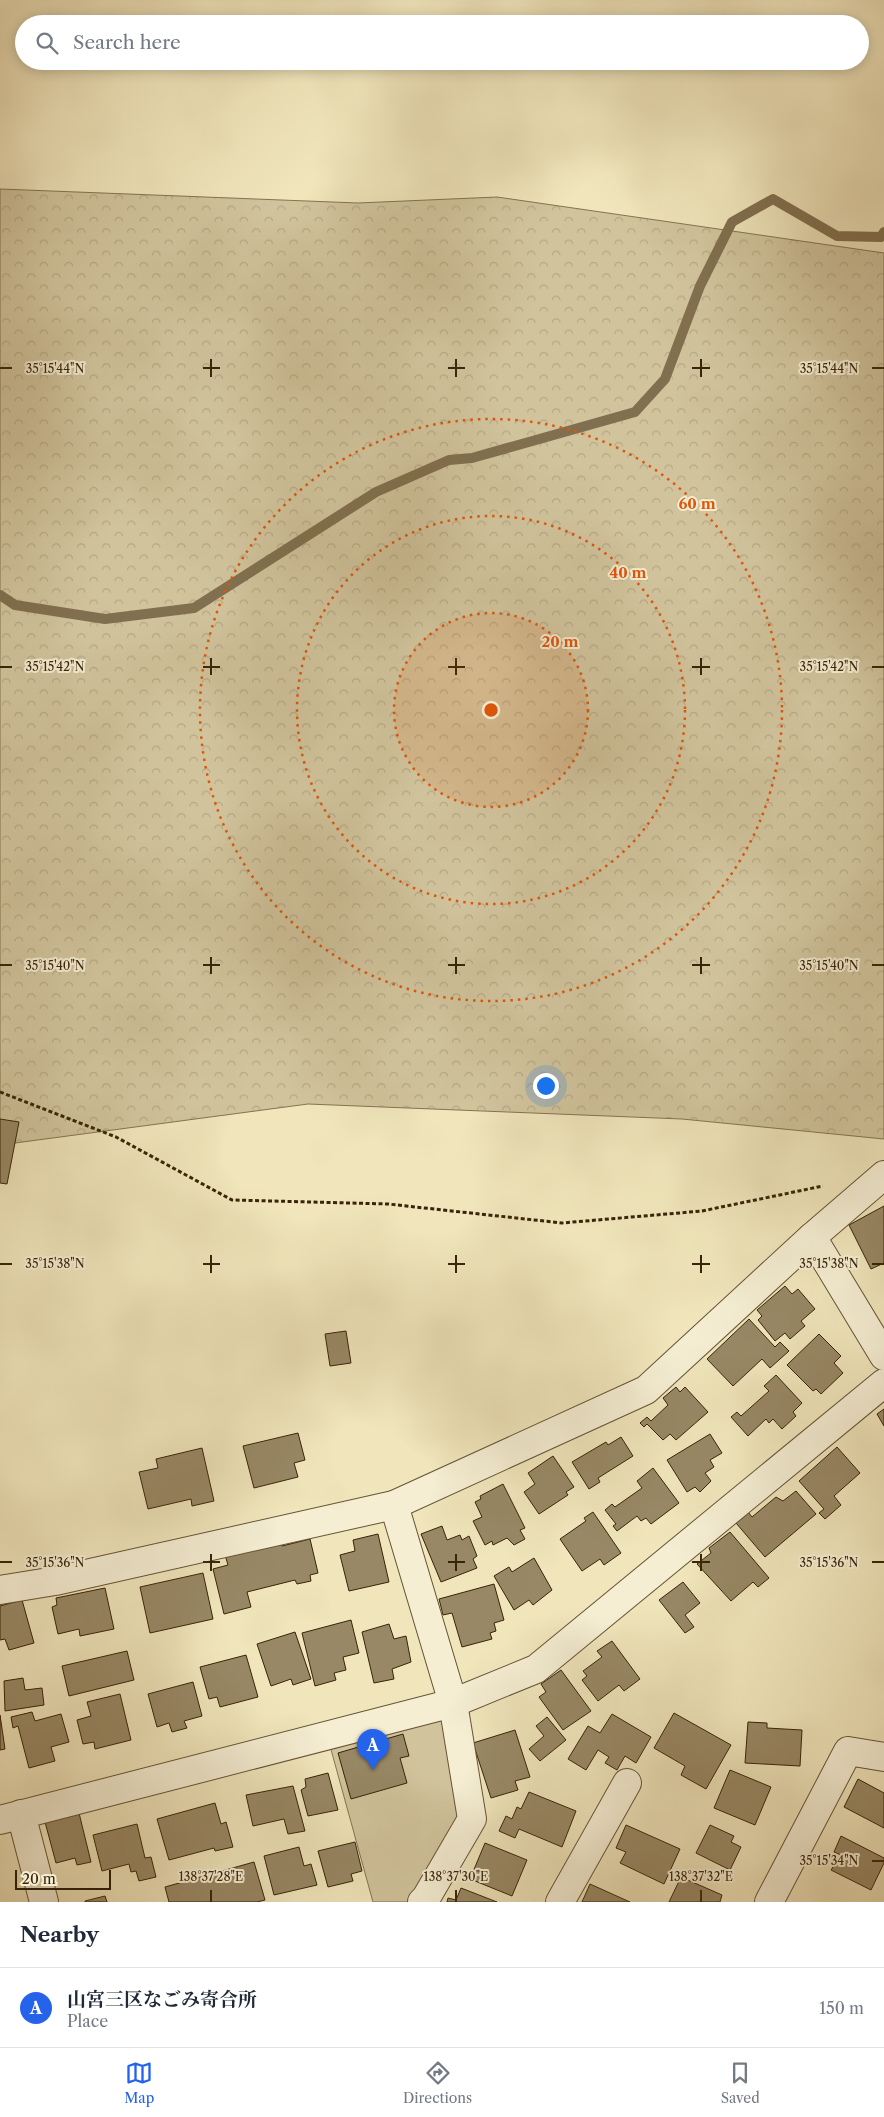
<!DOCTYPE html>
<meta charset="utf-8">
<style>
body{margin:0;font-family:"Libre Caslon Text","Noto Serif JP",serif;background:#f2f2f3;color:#1f2937}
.scale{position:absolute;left:15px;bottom:12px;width:96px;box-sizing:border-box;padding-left:5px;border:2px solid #382408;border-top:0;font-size:14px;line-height:18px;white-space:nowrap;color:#382408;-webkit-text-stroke:4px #f5eed3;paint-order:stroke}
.you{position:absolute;left:545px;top:1085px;width:18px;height:18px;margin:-12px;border:4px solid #fff;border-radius:50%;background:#1a73e8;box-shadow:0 0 0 8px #1a73e833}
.badge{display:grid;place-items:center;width:32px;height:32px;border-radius:50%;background:#2563eb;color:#fff;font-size:16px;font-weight:700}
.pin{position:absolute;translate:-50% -41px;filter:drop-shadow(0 1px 2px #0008)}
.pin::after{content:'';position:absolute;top:26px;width:18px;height:15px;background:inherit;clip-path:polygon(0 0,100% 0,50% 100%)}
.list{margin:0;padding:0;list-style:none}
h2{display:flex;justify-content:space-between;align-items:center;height:65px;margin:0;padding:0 20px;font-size:21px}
h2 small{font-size:16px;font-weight:400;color:#747a83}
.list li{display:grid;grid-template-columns:32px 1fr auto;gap:15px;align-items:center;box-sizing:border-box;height:80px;padding:0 20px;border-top:1px solid #e0e1e3}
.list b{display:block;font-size:19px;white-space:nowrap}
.list p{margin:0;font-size:16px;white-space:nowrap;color:#747a83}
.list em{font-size:16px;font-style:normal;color:#747a83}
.icon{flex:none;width:28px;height:28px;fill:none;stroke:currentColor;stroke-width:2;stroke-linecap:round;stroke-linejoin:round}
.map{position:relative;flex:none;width:884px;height:1902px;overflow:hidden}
.search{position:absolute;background:#fff;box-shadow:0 2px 12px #0003;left:15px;right:15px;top:15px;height:55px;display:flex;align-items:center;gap:12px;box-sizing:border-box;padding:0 18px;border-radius:28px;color:#747a83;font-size:19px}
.sheet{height:145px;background:#fff}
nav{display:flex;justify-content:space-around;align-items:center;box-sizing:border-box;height:70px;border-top:1px solid #e0e1e3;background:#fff;font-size:14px;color:#747a83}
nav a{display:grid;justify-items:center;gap:2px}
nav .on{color:#2563eb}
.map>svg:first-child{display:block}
.green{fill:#d1c49d;stroke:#847452}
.forest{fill:url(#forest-crowns);stroke:#847452}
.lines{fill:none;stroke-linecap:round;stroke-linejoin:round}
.stream{stroke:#81704f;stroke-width:10}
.building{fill:#988865;stroke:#382408}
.minor-casing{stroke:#665435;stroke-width:30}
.path{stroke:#382408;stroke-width:3;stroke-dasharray:4 2.5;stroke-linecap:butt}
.minor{stroke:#f5eed3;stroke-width:28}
.ticks{fill:none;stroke:#382408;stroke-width:2}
.ring{fill:none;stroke:#df560c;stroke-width:2.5;stroke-dasharray:2.5 5}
.ticks-label{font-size:12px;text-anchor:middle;fill:#382408;stroke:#f5eed3;stroke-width:4;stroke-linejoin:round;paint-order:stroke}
.centre{fill:#df560c;stroke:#f5eed3;stroke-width:2.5}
.ring-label{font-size:15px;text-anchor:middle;font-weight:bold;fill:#df560c;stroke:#f5eed3;stroke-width:4;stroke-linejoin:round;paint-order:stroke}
</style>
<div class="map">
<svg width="884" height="1902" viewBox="0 0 884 1902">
<defs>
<pattern id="forest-crowns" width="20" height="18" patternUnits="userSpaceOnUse" patternTransform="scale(1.25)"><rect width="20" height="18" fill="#d1c49d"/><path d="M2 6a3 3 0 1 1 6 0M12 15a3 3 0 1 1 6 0" fill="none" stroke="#b4a886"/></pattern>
</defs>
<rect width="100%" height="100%" fill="#f0e5bb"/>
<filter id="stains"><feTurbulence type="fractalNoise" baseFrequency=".004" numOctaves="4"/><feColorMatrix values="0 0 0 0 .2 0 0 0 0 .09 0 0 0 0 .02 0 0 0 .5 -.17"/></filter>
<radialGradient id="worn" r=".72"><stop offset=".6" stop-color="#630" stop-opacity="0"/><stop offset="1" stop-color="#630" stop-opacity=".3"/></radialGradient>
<polygon class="green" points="453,1703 472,1819 422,1902 373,1902 327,1735"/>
<polygon class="forest" points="0,189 358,203 497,197 884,253 884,1139 682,1119 308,1104 0,1145"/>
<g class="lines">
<polyline class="stream" points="0,595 15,605 105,619 194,608 376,492 449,460 472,458 635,412 665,379 700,286 732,222 773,199 837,236 881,237 884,232"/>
</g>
<g class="building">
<polygon points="0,1119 19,1122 7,1184 0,1183"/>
<polygon points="884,1206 884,1263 871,1269 849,1225"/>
<polygon points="785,1286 792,1294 798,1289 815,1309 801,1321 805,1326 790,1339 785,1333 775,1341 758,1320 762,1316 757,1310"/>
<polygon points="749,1319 775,1347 780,1342 789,1351 770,1368 762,1359 733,1386 707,1359"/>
<polygon points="346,1331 351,1363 330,1366 325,1334"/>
<polygon points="819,1334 841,1356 834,1363 843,1373 821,1394 816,1389 813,1391 787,1365"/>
<polygon points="776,1375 802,1403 793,1412 796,1416 782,1429 773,1419 769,1423 766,1419 748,1436 731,1417 737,1412 741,1416 769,1391 764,1386"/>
<polygon points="676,1387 680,1392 685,1387 708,1412 676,1440 670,1434 663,1440 647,1424 644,1427 640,1423 647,1417 651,1421 668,1405 663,1398"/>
<polygon points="884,1409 884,1426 877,1414"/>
<polygon points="298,1433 305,1460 294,1463 298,1477 254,1488 243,1446"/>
<polygon points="710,1434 722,1453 710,1460 714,1467 705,1473 711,1481 700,1492 695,1487 687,1492 667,1460"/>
<polygon points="621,1437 633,1456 598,1478 600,1482 589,1489 572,1462 606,1442 608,1445"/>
<polygon points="837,1447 860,1473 834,1496 841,1505 825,1519 819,1513 824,1509 799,1481"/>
<polygon points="202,1448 214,1501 192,1506 191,1499 148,1509 139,1472 158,1468 156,1459"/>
<polygon points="553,1456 574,1487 566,1492 568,1495 539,1514 524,1492 535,1484 528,1473"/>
<polygon points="653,1468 679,1503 651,1524 646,1518 641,1521 637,1516 617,1531 613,1526 616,1524 605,1510 612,1504 615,1507 642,1488 637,1481"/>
<polygon points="503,1484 525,1528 520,1530 525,1539 514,1545 507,1538 493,1545 492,1541 485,1545 473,1521 482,1517 475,1502 481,1499 480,1496"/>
<polygon points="796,1491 816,1514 765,1557 736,1523 748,1512 752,1517 776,1497 783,1501"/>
<polygon points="593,1512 621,1553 604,1565 600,1559 582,1571 560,1539 586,1521 584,1518"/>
<polygon points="442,1526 447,1540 460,1535 462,1540 469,1536 477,1556 473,1559 477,1568 441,1582 421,1534"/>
<polygon points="730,1532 769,1578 758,1587 753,1582 731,1601 697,1564 711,1553 709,1548"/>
<polygon points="378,1534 389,1582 349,1591 340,1555 355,1551 353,1540"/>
<polygon points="310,1539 318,1573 310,1575 311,1581 297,1584 295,1580 247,1592 251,1607 224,1614 213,1569 228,1565 225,1555 280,1542 282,1546"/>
<polygon points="534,1558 552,1590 533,1605 529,1600 514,1610 494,1576 509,1567 512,1572"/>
<polygon points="203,1573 213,1619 150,1633 140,1587"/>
<polygon points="683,1582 700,1603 685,1615 694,1627 685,1633 659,1600"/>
<polygon points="494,1584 504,1620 494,1623 496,1631 490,1633 492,1639 462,1647 452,1613 443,1615 439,1599"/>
<polygon points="105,1588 114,1629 80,1636 79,1629 58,1634 52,1607 57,1605 56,1598"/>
<polygon points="22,1600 34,1643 9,1650 5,1639 0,1640 0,1606"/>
<polygon points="351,1620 359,1653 343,1657 346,1670 334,1673 336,1680 315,1686 302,1633"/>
<polygon points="389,1624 394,1639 406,1636 411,1662 392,1669 394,1679 374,1683 362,1632"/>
<polygon points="295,1632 311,1679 293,1685 291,1679 271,1686 257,1644"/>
<polygon points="612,1641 640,1679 624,1691 619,1685 598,1701 582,1680 587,1676 583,1671 602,1657 597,1651"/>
<polygon points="127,1651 134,1680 69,1696 62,1666"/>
<polygon points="246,1655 258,1697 220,1707 217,1697 209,1699 200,1667"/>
<polygon points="561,1670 591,1711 563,1730 539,1697 546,1692 541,1684"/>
<polygon points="23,1678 25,1690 42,1688 44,1705 5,1711 4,1681"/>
<polygon points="193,1682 202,1716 184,1721 187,1728 172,1732 169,1723 157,1727 148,1694"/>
<polygon points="120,1694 131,1740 95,1749 94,1742 83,1744 77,1720 91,1716 87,1702"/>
<polygon points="32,1712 35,1721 61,1714 69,1742 51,1747 55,1761 29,1768 18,1726 13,1728 11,1717"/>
<polygon points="674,1713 731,1745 706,1789 681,1775 685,1766 654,1748"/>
<polygon points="612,1714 651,1737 636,1763 625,1756 617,1770 605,1763 609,1757 598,1750 586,1770 568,1759 588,1726 600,1733"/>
<polygon points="0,1715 5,1749 0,1750"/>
<polygon points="547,1717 566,1740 540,1761 529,1749 544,1736 536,1726"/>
<polygon points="748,1722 767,1723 767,1728 802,1730 800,1766 745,1763"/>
<polygon points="515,1730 530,1777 515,1781 518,1790 491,1798 473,1743"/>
<polygon points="403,1734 409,1756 400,1758 407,1783 351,1799 338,1753"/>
<polygon points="730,1770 771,1787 755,1825 714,1808"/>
<polygon points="328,1773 338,1810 308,1816 301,1790 306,1787 305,1779"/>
<polygon points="858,1779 884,1793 884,1828 844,1807"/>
<polygon points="293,1786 305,1831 288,1834 284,1819 253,1826 246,1795"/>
<polygon points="529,1792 576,1811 562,1847 519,1829 515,1838 499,1831 506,1816 512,1819 517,1807 521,1809"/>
<polygon points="215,1803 221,1824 226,1822 233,1847 215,1851 214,1848 169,1860 157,1819"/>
<polygon points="79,1813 91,1862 77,1865 75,1858 56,1863 45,1822"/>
<polygon points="137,1824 145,1858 151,1857 156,1877 139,1881 136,1871 131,1872 129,1864 102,1871 93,1835"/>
<polygon points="626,1825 680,1849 664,1884 620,1863 626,1852 616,1848"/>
<polygon points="710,1825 734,1836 731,1842 741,1847 730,1870 696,1853"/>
<polygon points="841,1836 884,1858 884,1863 871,1890 831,1870 841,1855 834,1852"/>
<polygon points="355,1842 362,1871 351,1874 353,1881 328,1887 318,1851"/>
<polygon points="485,1843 527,1860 512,1896 470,1879"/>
<polygon points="299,1847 304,1866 311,1864 317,1885 274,1895 264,1856"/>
<polygon points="254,1862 265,1900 257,1902 169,1902 165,1887"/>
<polygon points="681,1877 722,1895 720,1902 669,1902"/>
<polygon points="590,1884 630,1902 582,1902"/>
<polygon points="461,1888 497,1902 447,1902 448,1898 456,1900"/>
<polygon points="105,1896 107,1902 85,1902 85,1901"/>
</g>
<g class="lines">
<defs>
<g id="minor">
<polyline points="812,1237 884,1356"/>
<polyline points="394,1505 453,1703 472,1819 426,1898 422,1902"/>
<polyline points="0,1590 55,1581 394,1505 646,1390 812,1237 884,1175"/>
<polyline points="21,1814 44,1902"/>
<polyline points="0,1820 453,1703 536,1669 884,1383"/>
<polyline points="560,1902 627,1783"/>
<polyline points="769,1902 848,1751 884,1757"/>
</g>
</defs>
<use href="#minor" class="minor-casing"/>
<polyline class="path" points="0,1092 116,1137 232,1200 388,1204 562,1223 702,1211 823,1186"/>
<use href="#minor" class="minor"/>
</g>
<path class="ticks" d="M211,359v18M456,359v18M701,359v18M0,368h12M203,368h17M448,368h17M692,368h18M872,368h12M211,658v17M456,658v17M701,658v17M0,667h12M203,667h17M448,667h17M692,667h18M872,667h12M211,957v17M456,957v17M701,957v17M0,965h12M203,965h17M448,965h17M692,965h18M872,965h12M211,1255v18M456,1255v18M701,1255v18M0,1264h12M203,1264h17M448,1264h17M692,1264h18M872,1264h12M211,1554v17M456,1554v17M701,1554v17M0,1562h12M203,1562h17M448,1562h17M692,1562h18M872,1562h12M872,1861h12M211,1890v12M456,1890v12M701,1890v12"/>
<circle cx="491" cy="710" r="97" fill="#df560c" fill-opacity=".12"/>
<g class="ring">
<circle cx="491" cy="710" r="97"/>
<circle cx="491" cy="710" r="194"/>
<circle cx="491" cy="710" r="291"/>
</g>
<g class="ticks-label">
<text x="55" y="373">35°15'44"N</text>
<text x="829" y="373">35°15'44"N</text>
<text x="55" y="671">35°15'42"N</text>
<text x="829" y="671">35°15'42"N</text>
<text x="55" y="970">35°15'40"N</text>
<text x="829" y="970">35°15'40"N</text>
<text x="55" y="1268">35°15'38"N</text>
<text x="829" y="1268">35°15'38"N</text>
<text x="55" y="1567">35°15'36"N</text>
<text x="829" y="1567">35°15'36"N</text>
<text x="829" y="1865">35°15'34"N</text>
<text x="211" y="1881">138°37'28"E</text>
<text x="456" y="1881">138°37'30"E</text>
<text x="701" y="1881">138°37'32"E</text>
</g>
<circle cx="491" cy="710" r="8" class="centre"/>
<g class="ring-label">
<text x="697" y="509">60 m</text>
<text x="628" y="578">40 m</text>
<text x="560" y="647">20 m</text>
</g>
<rect width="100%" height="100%" filter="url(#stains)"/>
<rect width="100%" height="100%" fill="url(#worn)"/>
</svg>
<div class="scale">20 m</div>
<div class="you"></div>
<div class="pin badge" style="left:373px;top:1770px">A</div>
<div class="search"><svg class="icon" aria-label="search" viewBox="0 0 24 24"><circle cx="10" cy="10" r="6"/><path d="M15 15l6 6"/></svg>Search here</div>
</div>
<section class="sheet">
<h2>Nearby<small></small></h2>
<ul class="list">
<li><span class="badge">A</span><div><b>山宮三区なごみ寄合所</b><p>Place</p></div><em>150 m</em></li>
</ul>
</section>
<nav>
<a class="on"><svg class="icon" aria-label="map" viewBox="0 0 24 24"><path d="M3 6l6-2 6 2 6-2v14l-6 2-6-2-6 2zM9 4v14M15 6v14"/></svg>Map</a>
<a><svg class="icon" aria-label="directions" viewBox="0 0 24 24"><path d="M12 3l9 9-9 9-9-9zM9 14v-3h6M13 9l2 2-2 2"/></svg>Directions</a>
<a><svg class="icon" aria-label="saved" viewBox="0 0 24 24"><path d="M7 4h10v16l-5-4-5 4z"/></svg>Saved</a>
</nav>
